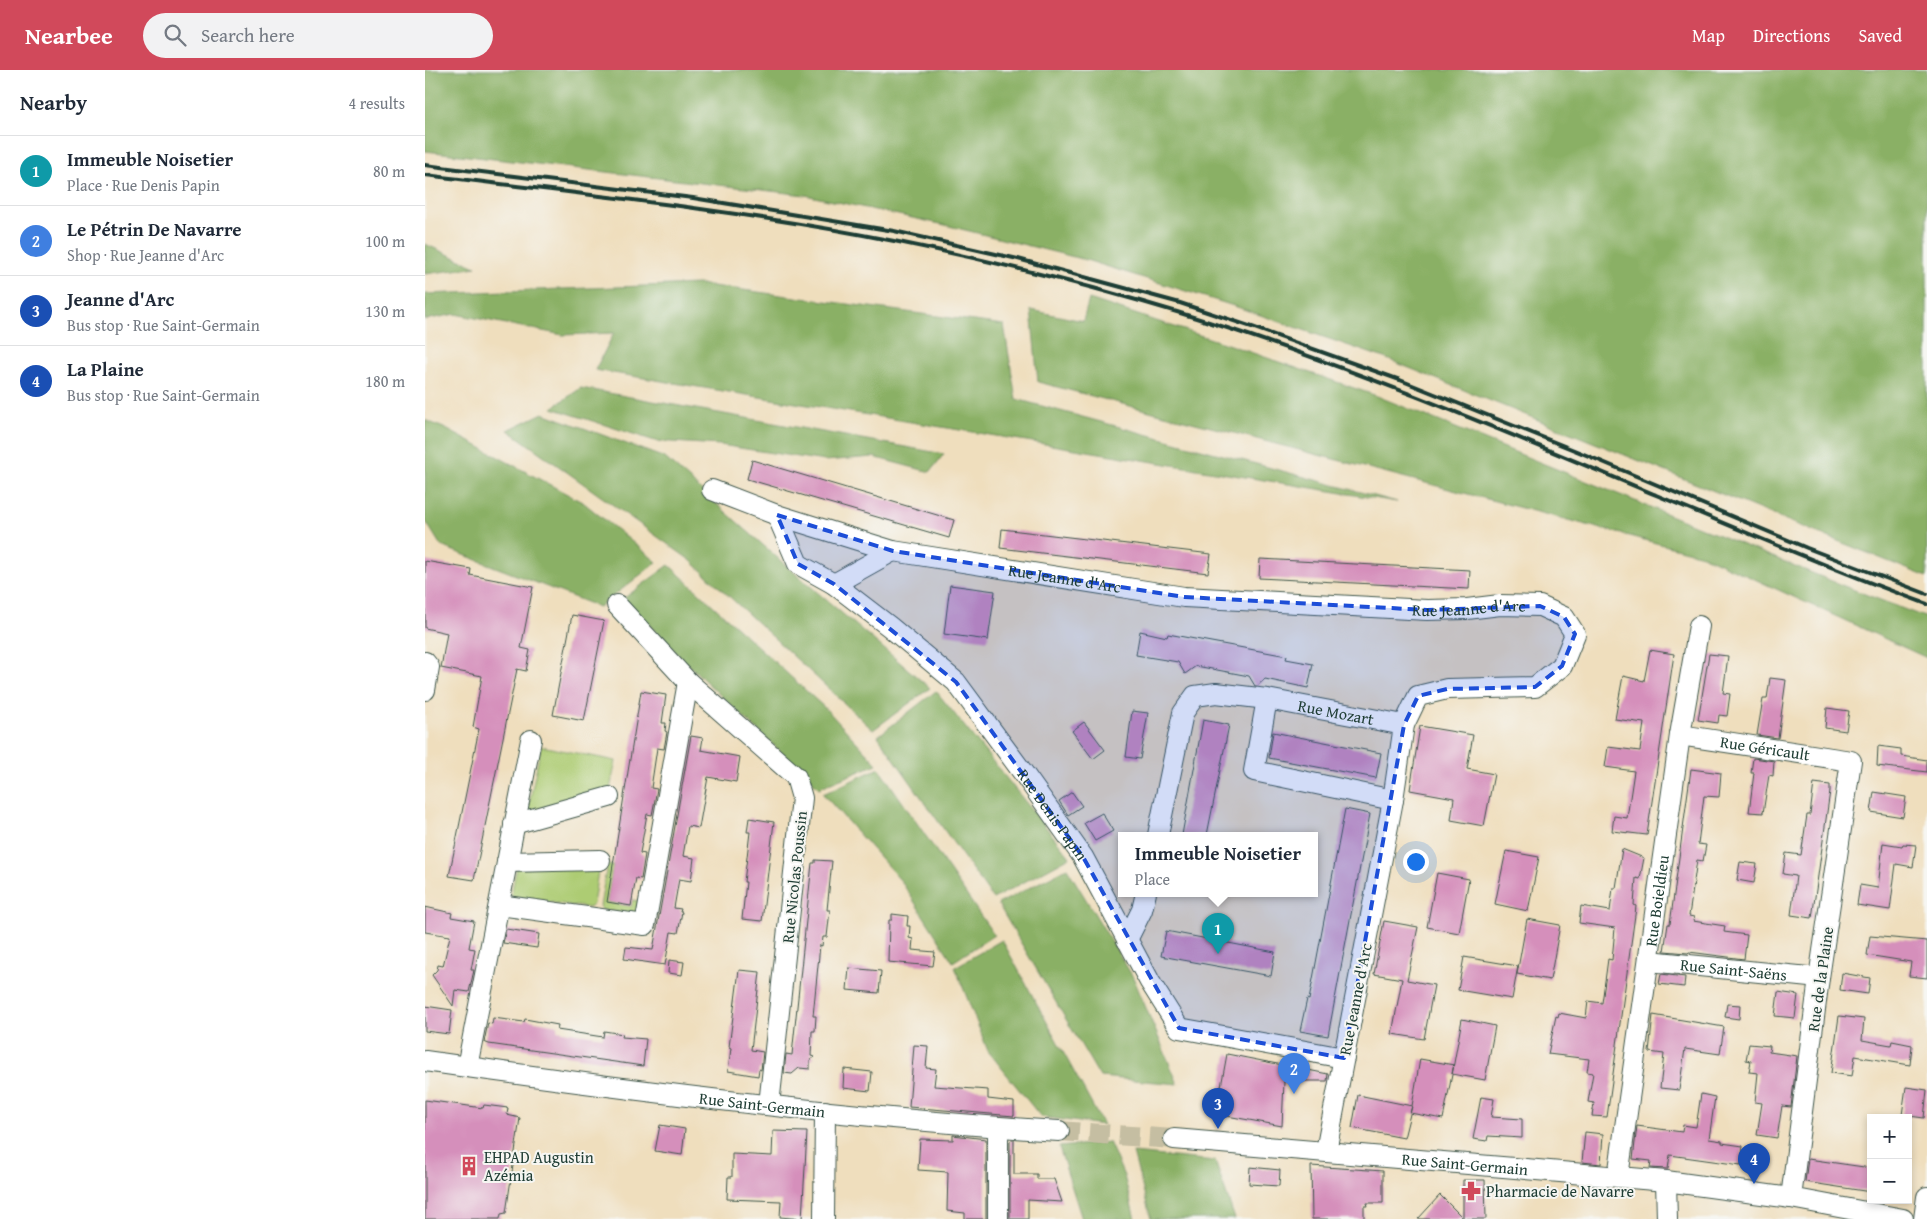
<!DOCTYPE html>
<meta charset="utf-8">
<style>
body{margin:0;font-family:"Gentium Book Plus",serif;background:#f2f2f3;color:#1f2937}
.controls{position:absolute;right:15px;bottom:15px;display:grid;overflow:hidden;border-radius:0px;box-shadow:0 2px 8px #0003}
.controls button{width:45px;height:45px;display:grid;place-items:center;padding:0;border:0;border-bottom:1px solid #e0e1e3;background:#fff;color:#1f2937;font:25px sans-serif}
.you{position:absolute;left:990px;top:791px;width:18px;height:18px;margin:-12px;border:4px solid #fff;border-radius:50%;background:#1a73e8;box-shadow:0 0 0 8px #1a73e833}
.badge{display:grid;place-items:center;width:32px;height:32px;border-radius:50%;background:#d1495b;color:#fff;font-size:16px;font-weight:700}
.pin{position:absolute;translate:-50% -41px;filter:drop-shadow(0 1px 2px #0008)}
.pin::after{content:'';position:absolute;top:26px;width:18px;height:15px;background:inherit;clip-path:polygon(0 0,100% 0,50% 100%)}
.popup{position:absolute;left:693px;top:762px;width:200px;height:65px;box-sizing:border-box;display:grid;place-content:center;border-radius:0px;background:#fff;filter:drop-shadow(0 1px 4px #0005);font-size:16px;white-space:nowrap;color:#747a83}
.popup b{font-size:19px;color:#1f2937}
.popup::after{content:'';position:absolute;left:50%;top:100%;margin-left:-10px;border:10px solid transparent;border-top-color:#fff}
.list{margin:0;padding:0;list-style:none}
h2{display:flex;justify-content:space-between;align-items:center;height:65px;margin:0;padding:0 20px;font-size:21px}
h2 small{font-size:16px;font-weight:400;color:#747a83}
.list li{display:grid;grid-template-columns:32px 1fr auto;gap:15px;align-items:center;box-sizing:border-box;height:70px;padding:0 20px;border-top:1px solid #e0e1e3}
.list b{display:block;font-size:19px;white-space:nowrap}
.list p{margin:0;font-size:16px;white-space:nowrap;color:#747a83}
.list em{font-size:16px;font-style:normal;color:#747a83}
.icon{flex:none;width:28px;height:28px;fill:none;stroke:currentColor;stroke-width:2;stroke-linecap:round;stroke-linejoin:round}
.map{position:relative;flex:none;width:1502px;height:1149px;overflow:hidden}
header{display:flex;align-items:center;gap:30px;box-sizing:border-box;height:70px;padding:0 25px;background:#d1495b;color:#fff}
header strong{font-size:24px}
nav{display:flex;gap:28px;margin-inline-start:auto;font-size:18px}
.search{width:350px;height:45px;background:#f2f2f3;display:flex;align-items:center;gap:12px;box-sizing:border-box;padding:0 18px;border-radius:28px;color:#747a83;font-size:19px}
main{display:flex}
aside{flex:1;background:#fff}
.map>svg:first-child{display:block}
.green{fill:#adcc73;stroke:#668454}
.forest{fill:#8ab065;stroke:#54764c}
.building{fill:#d58fbb}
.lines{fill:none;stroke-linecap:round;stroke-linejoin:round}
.minor-tunnel{stroke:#c5bea2;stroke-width:20;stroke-dasharray:20 10;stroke-linecap:butt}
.minor-casing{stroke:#3e5549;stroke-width:22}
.minor{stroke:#fff;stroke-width:20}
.rail{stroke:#1f3d34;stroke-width:4}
.marked{fill:#1d4ed8;fill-opacity:0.2;stroke:#1d4ed8;stroke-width:4;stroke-dasharray:10 6;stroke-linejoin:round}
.labels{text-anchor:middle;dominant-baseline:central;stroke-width:4;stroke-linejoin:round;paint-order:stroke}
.street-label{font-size:16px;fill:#1f3d34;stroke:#f6f6f2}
.poi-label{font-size:16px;fill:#1f3d34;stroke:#f6f6f2;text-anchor:start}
</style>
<header>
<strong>Nearbee</strong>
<div class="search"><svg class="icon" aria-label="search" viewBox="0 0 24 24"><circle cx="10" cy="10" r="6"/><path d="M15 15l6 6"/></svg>Search here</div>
<nav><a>Map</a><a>Directions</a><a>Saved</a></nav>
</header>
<main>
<aside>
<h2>Nearby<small>4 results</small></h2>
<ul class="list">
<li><span class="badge" style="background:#0f9aa8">1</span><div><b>Immeuble Noisetier</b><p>Place · Rue Denis Papin</p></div><em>80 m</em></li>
<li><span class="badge" style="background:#3f7fe0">2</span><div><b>Le Pétrin De Navarre</b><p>Shop · Rue Jeanne d'Arc</p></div><em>100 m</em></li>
<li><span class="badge" style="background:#1a4fb4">3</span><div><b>Jeanne d'Arc</b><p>Bus stop · Rue Saint-Germain</p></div><em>130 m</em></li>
<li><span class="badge" style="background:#1a4fb4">4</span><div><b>La Plaine</b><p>Bus stop · Rue Saint-Germain</p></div><em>180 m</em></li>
</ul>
</aside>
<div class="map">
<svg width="1502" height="1149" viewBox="0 0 1502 1149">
<rect width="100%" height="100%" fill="#f6f6f2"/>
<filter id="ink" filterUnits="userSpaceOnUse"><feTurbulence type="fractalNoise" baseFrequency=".02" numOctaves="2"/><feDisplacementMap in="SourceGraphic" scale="10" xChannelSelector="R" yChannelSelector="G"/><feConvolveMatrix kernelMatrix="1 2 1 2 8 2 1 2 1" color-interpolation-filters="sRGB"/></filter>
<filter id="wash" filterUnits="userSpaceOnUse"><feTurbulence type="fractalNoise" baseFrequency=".0096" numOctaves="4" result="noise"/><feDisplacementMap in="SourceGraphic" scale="20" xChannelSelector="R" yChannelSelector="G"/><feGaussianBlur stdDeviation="1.12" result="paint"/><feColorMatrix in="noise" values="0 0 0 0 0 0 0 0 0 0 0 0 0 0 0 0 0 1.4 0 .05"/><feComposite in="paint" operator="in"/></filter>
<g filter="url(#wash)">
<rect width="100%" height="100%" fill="#efdebd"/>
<g class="green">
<polygon points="116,676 191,691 185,719 105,742 103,739"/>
<polygon points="174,795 168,834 164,838 89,827 86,825 92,796"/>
<polygon points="182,795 188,796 182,832 206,836 207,830 214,831 212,841 207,844 177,840 175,837"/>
</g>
<g class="forest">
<polygon points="0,0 1502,0 1502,507 962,289 812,237 661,190 520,155 380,125 0,81"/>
<polygon points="0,174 51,197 0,204"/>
<polygon points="273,214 579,255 591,329 972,432 170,300 189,263 138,265 30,244 0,250 0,224"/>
<polygon points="664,229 802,274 952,326 1419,516 1502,548 1502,588 1277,485 613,312 606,240 658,251"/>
<polygon points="156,318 519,384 505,402 448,387 400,391 295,375 230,371 127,338"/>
<polygon points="118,343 240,388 365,499 505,618 448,660 265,490 83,360"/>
<polygon points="0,350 21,359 159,433 232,492 174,537 16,476 0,450"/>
<polygon points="244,495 402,640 452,694 394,718 277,608 198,529"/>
<polygon points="511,621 645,787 568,829 453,666"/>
<polygon points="454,698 569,865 528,892 476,811 398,724"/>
<polygon points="642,798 708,907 753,1014 675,1007 573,834"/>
<polygon points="577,870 678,1055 616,1047 563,981 530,897"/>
<polygon points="684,1072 699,1106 710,1149 657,1149 634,1077"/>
<polygon points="708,1083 790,1091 810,1149 726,1149"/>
</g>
<g id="blocks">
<g class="building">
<polygon points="327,390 529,450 524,468 322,409"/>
<polygon points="577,459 786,484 783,503 575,478"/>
<polygon points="835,489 1045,500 1044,519 834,508"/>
<polygon points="0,491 46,499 45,505 108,517 96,578 105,580 101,601 92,599 49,810 24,806 54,659 48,657 57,606 16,598 22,563 0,558"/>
<polygon points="525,515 570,521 563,570 519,564"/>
<polygon points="147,545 179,551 159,651 128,645"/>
<polygon points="715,561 742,567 743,564 862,586 861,589 888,594 883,618 840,609 832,616 830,616 824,606 771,596 760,604 753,592 711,585"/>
<polygon points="1225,580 1249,584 1222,765 1187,761 1189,746 1202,748 1209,701 1180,697 1183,677 1215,681 1219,653 1190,649 1198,606 1219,611"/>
<polygon points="1284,584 1303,586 1298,623 1305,624 1302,646 1294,645 1293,653 1273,650"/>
<polygon points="1345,608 1361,610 1353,668 1332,665 1338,629 1342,629"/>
<polygon points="216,621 241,625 237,653 241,653 240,661 242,662 239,679 232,678 226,718 232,719 227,745 222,744 215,783 220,784 216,809 211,808 206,836 182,832"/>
<polygon points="1402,638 1424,641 1421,661 1400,658"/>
<polygon points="707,641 723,643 715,689 701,687"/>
<polygon points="778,650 804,655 782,765 757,765"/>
<polygon points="659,652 680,680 668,689 647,661"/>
<polygon points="995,656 1048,665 1042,699 1069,704 1059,756 1026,750 1029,728 985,720"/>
<polygon points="848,662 956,683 951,708 844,688"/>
<polygon points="266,666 278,668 276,680 315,687 311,712 283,707 274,758 263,756 258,786 269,788 266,811 254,809 249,838 256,839 255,842 257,842 253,863 246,862 240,895 199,889 201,877 228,880"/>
<polygon points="1453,676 1476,679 1476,686 1502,690 1502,702 1452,696"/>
<polygon points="1328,688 1349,691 1348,706 1344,705 1338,743 1324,742 1329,703 1326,703"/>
<polygon points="1266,699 1296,703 1294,727 1279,726 1273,774 1281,775 1278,791 1272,790 1264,846 1269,847 1268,851 1300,856 1299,862 1322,865 1319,889 1264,882 1263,883 1239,881 1243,854 1245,854"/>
<polygon points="1389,713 1405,715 1405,721 1387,848 1366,845 1371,806 1358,804 1361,783 1376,785 1382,745 1385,745"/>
<polygon points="647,722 657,736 643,745 634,731"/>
<polygon points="1449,722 1481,727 1478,747 1446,742"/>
<polygon points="920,739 945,744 903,966 875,961 882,929 884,930"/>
<polygon points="677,743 688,761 670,771 659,753"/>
<polygon points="324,748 349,752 337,851 317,849 321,812 319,812 325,762 322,762"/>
<polygon points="1458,773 1477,776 1478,774 1491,775 1488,797 1471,794 1465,840 1432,835 1435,815 1453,818"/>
<polygon points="1197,779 1219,788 1215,809 1211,808 1209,835 1211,836 1210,845 1182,1047 1167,1046 1169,1033 1163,1032 1168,1003 1162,1002 1164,989 1123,984 1131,946 1133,947 1134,943 1161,948 1163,931 1177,933 1183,889 1187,890 1190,858 1154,853 1156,836 1185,841 1188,818 1191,818"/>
<polygon points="1081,781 1114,787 1103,841 1070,834"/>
<polygon points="390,790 407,791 402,840 405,840 402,867 398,867 397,876 395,875 388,946 391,946 390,961 387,961 386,986 390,987 385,990 385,999 374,998 367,1004 359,1003 361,984 367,985 387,793 390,793"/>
<polygon points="1315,792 1332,794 1329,813 1312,810"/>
<polygon points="1012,803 1044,809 1034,863 1002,857"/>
<polygon points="0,837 27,843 26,847 49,851 44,878 50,879 46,900 49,900 44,922 30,920 28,936 7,905 12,900 13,895 18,896 25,866 0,862"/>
<polygon points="467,844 483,846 482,856 485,856 484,868 488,869 487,880 510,882 508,896 463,892 464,850 467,850"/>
<polygon points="1102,849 1135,855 1125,910 1092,904"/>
<polygon points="959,851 993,857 982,910 1009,915 999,969 967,964 977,909 949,904"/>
<polygon points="81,859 114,864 112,878 78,873"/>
<polygon points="741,861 850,882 846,906 736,886"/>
<polygon points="1445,866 1502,871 1502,908 1484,906 1486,892 1442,885"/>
<polygon points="1039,887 1093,896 1087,929 1033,920"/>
<polygon points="244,890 259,892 257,905 243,903"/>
<polygon points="424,898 456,901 454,923 422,920"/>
<polygon points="314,900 335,902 326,980 338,982 336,1000 334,999 333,1006 303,1001 306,978 304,977"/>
<polygon points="1417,903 1445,908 1443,924 1415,920"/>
<polygon points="1236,904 1260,907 1259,917 1234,914"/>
<polygon points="1353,922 1373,925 1370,948 1350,946"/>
<polygon points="1302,934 1315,935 1314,949 1300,947"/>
<polygon points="0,936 27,940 24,964 0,961"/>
<polygon points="1228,945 1299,957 1295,984 1260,979 1254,1020 1235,1018 1239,984 1224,982"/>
<polygon points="1414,946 1439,949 1437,970 1466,975 1467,971 1487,975 1485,995 1430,986 1427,1006 1406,1003"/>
<polygon points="68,948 99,952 100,949 133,955 132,960 178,967 179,961 198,964 197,967 221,969 218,996 64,974 59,972 63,953 67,954"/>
<polygon points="1037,949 1070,956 1060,1010 1027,1004"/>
<polygon points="1324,974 1345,976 1344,982 1372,986 1366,1037 1357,1036 1352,1068 1332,1065 1337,1033 1330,1032 1333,1003 1324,1002 1326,991 1321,990"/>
<polygon points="489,975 503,976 501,998 511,999 509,1016 563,1020 563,1029 589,1032 589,1046 484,1037"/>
<polygon points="802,984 903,1004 902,1011 859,1011 857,1056 791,1044"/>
<polygon points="995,989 1029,995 1018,1049 985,1043 987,1036 979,1068 927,1058 933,1025 987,1036"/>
<polygon points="419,999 447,1002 445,1021 418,1018"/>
<polygon points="1481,1017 1502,1020 1499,1048 1477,1045"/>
<polygon points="1276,1024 1290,1027 1284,1069 1297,1071 1297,1073 1318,1076 1316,1095 1245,1085 1243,1099 1225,1098 1226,1091 1208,1089 1212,1056 1257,1062 1258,1055 1271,1057"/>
<polygon points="1056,1027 1069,1029 1066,1047 1097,1049 1097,1068 1063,1066 1062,1071 1048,1069"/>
<polygon points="0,1030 58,1038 59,1035 83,1038 82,1045 95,1048 81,1143 76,1144 75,1149 0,1149"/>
<polygon points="235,1055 260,1059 257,1085 230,1081"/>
<polygon points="348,1061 382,1062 377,1149 355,1147 356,1131 302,1129 303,1107 307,1107 307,1084 347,1086"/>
<polygon points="1160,1062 1178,1064 1176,1094 1157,1092"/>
<polygon points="528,1065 561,1069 561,1149 540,1149 540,1143 522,1141 523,1102 493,1100 495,1069 528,1070"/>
<polygon points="587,1070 589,1070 589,1104 612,1104 612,1109 629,1109 637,1132 603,1130 603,1149 585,1149 585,1071"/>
<polygon points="1383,1089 1446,1098 1446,1122 1380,1112"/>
<polygon points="886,1096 958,1101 958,1133 942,1133 943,1136 939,1136 939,1149 887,1149"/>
<polygon points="825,1097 855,1100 854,1116 824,1114"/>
<polygon points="1038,1110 1060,1110 1061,1149 993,1149 1015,1125 1038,1148"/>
</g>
</g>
</g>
<g filter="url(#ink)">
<use href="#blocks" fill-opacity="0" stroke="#3e5549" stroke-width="1"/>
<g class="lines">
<polyline class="minor-tunnel" points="634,1061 749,1069"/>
<defs>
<g id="minor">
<path id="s1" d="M287,420l65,25 116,36 291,46 243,13 40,-1 33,-4 40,1 24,11 11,17 -13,32 -27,21 -88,2 -29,7 -14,29 -11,75 -67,351"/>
<path id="s2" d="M352,445l21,49 36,20 56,43 66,55 68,92 59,83 67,125 29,46 165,30"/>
<polyline points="409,514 468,481"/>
<polyline points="192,535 263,612 371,707 377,728 344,1035"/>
<polyline points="0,592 4,597 0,620"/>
<polyline points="842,629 829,701 968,730"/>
<path id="s3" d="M1255,665l171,26 -32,217 -28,220"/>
<polyline points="89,754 184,727"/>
<path id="s4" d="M733,765l25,-122 12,-17 21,-3 51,6 137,26"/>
<polyline points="82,792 175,790"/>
<polyline points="74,835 220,855 263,612"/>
<polyline points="702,870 717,840 721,823"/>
<path id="s5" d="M1224,891l170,17"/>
<path id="s6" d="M0,991c210,30 422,57 634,70"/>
<polyline points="42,997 106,670"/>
<polyline points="573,1057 573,1149"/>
<path id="s7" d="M749,1069l492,42 125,17 112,21"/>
<path id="s8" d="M1193,1107l62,-442 19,-109"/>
<polyline points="1241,1111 1242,1149"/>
<polyline points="399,1149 400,1041"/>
<polyline points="1499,1149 1502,1127"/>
</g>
</defs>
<use href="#minor" class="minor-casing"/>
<use href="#minor" class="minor"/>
<g class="rail">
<polyline points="0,95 268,128 469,161 593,189 755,233 827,257 975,310 1154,382 1382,478 1502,524"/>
<path d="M0,105c157,19 314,35 469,66 95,19 190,43 283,71 163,50 322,117 479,183 90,37 179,76 271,109"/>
</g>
</g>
</g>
<path class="marked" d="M352,445l116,36 291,46 243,13 113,-4 24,11 11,17 -13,32 -27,21 -88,2 -29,7 -14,29 -60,333 -165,-30 -96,-171 -127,-175 -122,-98 -36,-20z"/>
<defs>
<symbol id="building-bare" viewBox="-9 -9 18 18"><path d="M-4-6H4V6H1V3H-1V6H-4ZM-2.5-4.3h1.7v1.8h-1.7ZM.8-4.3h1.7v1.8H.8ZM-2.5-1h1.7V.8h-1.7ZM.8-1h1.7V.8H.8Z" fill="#d1495b" stroke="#f6f6f2" stroke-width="2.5" paint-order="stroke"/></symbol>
<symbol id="pharmacy-bare" viewBox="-9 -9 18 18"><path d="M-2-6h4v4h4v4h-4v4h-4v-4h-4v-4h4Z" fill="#d1495b" stroke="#f6f6f2" stroke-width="2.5" paint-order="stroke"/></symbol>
</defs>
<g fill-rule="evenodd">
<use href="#building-bare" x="30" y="1082" width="28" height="28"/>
<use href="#pharmacy-bare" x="1032" y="1107" width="28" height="28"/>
</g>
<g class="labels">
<g class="street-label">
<text stroke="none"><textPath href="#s1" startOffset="365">Rue Jeanne d'Arc</textPath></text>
<text stroke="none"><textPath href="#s1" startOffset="771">Rue Jeanne d'Arc</textPath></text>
<text stroke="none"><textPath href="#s4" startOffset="288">Rue Mozart</textPath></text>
<text stroke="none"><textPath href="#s3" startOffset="86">Rue Géricault</textPath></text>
<text stroke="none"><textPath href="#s2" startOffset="415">Rue Denis Papin</textPath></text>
<text transform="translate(369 807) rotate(-84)">Rue Nicolas Poussin</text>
<text stroke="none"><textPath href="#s8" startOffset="279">Rue Boieldieu</textPath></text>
<text stroke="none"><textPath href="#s5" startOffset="85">Rue Saint-Saëns</textPath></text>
<text transform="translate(1395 909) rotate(-82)">Rue de la Plaine</text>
<text transform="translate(930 929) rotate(-79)">Rue Jeanne d'Arc</text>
<text stroke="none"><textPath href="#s6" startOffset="340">Rue Saint-Germain</textPath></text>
<text stroke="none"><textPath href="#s7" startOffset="292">Rue Saint-Germain</textPath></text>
</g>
<g class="poi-label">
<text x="59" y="1087">EHPAD Augustin<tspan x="59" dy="18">Azémia</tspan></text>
<text x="1061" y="1121">Pharmacie de Navarre</text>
</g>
</g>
</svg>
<div class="controls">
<button>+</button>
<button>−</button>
</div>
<div class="you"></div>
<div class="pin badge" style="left:793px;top:884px;background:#0f9aa8">1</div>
<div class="popup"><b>Immeuble Noisetier</b>Place</div>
<div class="pin badge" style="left:869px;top:1024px;background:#3f7fe0">2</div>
<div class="pin badge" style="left:793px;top:1059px;background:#1a4fb4">3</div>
<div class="pin badge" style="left:1329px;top:1114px;background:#1a4fb4">4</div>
</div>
</main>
